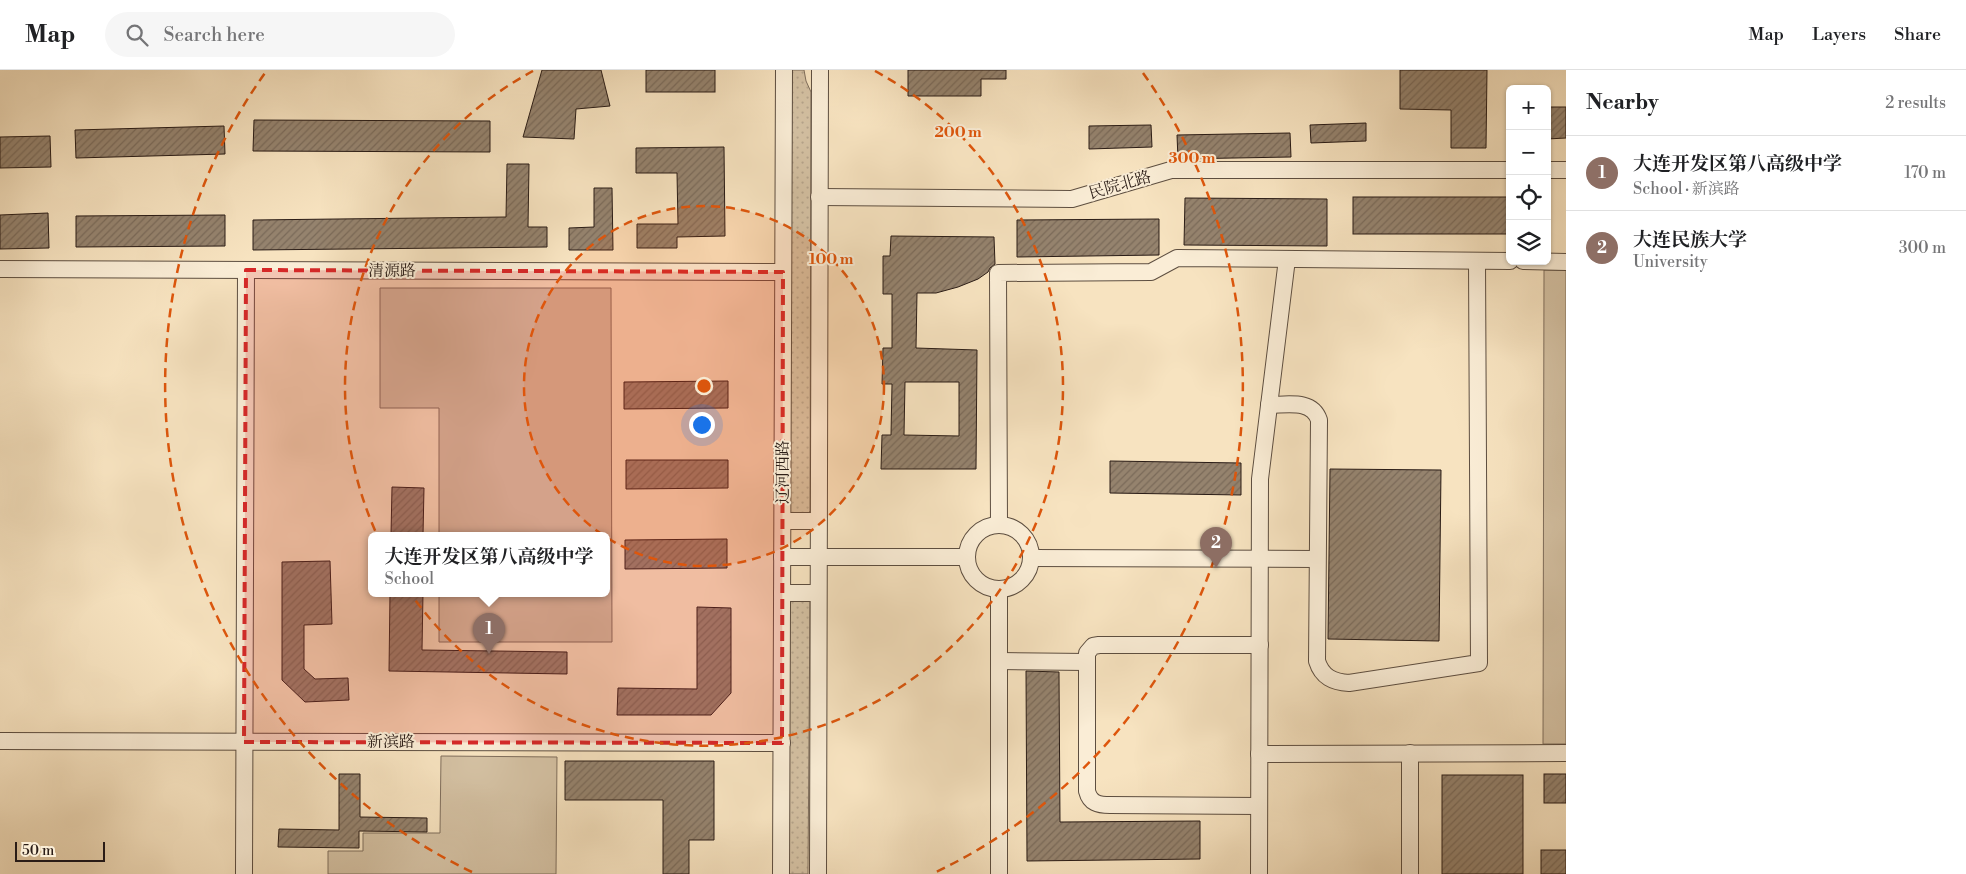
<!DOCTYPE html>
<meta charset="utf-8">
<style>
body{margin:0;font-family:"Libre Bodoni","Noto Serif SC",serif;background:#f6f6f6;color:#202124}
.controls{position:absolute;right:15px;top:15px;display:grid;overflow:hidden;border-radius:8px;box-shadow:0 1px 4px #0004}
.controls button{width:45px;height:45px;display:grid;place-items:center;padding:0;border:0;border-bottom:1px solid #e0e0e0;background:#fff;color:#202124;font:25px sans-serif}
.scale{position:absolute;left:15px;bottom:12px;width:90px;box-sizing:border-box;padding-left:5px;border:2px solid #2a1c16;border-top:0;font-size:14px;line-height:18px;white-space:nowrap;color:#2a1c16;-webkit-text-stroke:4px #faedd6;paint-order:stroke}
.you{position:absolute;left:701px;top:354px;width:18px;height:18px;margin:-12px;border:4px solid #fff;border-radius:50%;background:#1a73e8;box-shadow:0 0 0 8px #1a73e833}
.badge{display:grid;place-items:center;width:32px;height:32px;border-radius:50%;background:#2563eb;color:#fff;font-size:16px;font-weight:700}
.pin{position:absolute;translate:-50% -41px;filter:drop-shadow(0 1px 2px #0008)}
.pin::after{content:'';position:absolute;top:26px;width:18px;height:15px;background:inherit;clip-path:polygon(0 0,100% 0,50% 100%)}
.popup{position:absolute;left:368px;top:462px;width:242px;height:65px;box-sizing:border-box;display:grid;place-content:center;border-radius:8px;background:#fff;filter:drop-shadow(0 1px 4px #0005);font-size:16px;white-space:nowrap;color:#757577}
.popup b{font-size:19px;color:#202124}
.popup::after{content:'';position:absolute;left:50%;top:100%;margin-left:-10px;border:10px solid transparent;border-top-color:#fff}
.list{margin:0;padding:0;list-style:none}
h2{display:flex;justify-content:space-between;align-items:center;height:65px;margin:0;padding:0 20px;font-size:21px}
h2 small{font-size:16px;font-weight:400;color:#757577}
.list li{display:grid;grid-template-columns:32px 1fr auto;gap:15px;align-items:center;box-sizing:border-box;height:75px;padding:0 20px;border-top:1px solid #e0e0e0}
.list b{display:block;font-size:19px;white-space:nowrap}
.list p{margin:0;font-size:16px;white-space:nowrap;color:#757577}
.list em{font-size:16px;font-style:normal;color:#757577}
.icon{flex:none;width:28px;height:28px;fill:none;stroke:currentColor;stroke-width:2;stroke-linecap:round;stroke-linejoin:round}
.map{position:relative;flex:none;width:1566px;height:804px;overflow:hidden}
header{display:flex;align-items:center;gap:30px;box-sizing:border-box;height:70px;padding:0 25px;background:#fff;border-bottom:1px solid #e0e0e0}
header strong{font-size:24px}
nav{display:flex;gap:28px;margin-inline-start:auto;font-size:18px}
.search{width:350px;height:45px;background:#f6f6f6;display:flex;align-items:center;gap:12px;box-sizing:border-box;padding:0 18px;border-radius:28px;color:#757577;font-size:19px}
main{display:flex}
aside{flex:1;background:#fff}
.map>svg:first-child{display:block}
.grass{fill:url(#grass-dots);stroke:#7f6e5c}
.park{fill:#d4c1a3;stroke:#7f6e5c}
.building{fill:url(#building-hatch);stroke:#2a1c16;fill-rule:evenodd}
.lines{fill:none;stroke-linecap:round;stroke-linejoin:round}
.minor-casing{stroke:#5d4e40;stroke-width:18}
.minor{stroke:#faedd6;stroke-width:16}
.marked{fill:#d62828;fill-opacity:0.2;stroke:#d62828;stroke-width:4;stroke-dasharray:10 6;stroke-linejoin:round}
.ring{fill:none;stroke:#de560c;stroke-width:2.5;stroke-dasharray:9 6}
.labels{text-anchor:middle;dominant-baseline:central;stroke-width:4;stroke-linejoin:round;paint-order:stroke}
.street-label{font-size:16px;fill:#2a1c16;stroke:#faedd6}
.centre{fill:#de560c;stroke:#faedd6;stroke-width:2.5}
.ring-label{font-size:15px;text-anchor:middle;font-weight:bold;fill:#de560c;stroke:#faedd6;stroke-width:4;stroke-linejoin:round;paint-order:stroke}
</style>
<header>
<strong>Map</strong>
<div class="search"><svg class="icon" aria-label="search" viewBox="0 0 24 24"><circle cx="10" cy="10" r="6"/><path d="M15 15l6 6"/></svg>Search here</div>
<nav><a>Map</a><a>Layers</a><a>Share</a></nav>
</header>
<main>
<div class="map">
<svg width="1566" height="804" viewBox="0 0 1566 804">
<defs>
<pattern id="grass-dots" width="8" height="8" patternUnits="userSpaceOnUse" patternTransform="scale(1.25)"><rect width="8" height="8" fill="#d4c1a3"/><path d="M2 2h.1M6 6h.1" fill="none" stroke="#b6a58c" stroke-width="1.8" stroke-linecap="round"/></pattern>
<pattern id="building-hatch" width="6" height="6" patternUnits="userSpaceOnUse" patternTransform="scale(1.25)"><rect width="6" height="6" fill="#95836e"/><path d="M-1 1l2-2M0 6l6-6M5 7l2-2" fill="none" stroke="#7a6a59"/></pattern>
</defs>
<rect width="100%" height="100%" fill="#f7e3c0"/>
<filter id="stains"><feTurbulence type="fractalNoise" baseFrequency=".004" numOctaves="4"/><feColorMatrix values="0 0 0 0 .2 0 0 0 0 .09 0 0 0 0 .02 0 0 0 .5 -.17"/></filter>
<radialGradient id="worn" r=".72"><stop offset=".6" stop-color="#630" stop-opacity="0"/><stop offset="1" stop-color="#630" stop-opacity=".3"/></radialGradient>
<g class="grass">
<polygon points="791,0 804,0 806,11 811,22 810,441 804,448 796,448 790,442"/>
<polygon points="796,526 804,526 810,531 808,804 788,804 789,532"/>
</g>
<g class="park">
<polygon points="1544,200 1566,200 1566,674 1543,674"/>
<polygon points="380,218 611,218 612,572 439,572 439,523 606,523 606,465 439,465 439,338 380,338"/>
<polygon points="441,686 557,687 556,804 328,804 328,781 363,781 363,763 440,763"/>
</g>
<g class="building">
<polygon points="542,0 601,0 610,36 576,39 574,69 523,67"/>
<rect x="646" y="0" width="69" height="22"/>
<polygon points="908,0 1006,0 1006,9 981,9 981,26 908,26"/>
<polygon points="1400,0 1487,0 1486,78 1451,78 1451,40 1400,39"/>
<polygon points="1547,37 1566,37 1566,68 1547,69"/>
<polygon points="254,50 490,51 490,82 253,81"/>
<polygon points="1366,53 1366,71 1311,73 1310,55"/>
<polygon points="1151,55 1152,77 1089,79 1089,56"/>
<polygon points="224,56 225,84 76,88 75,60"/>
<polygon points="1290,63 1291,87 1178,89 1177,65"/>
<polygon points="50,66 51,97 0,98 0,67"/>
<polygon points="724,77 725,166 677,167 677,178 637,178 637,154 678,154 677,103 636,103 636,78"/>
<polygon points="507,94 529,94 528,157 547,157 547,177 253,180 253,150 506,147"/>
<polygon points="594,118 612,118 613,180 569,180 569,158 594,157"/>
<rect x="1353" y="127" width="157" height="37"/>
<polygon points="1185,128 1327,129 1327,176 1184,175"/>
<polygon points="48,143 49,178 0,179 0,145"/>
<polygon points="225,145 225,176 76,177 76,146"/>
<polygon points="1159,149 1159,185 1017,187 1017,150"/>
<path d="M891,166l103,1 1,27 -5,4 -2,4 -10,7 -20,8 -22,6h-19l-1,55 61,2 -1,119h-95l1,-34h9l1,-51h-10l1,-36h9v-54h-9v-38h7zM905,312h54v54l-55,-1z"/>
<polygon points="728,311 728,338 624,339 624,312"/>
<polygon points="626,390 728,390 728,418 626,419"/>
<polygon points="1110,391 1241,393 1241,425 1110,423"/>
<polygon points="1330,399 1441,400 1439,571 1328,569"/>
<polygon points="392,417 424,418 423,465 391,465"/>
<polygon points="727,469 727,498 625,499 625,470"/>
<polygon points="330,491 332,554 304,555 304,599 315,609 348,608 349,630 305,632 282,610 282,492"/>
<polygon points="390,523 423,523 422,580 567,582 567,604 389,601"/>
<polygon points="697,537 731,538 731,623 711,645 617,645 618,618 697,619"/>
<polygon points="1026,601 1059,602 1060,752 1200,751 1200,789 1027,791"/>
<polygon points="565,691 714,691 714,770 689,770 689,804 663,804 663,730 565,730"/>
<polygon points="339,704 360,704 360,747 427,748 427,762 359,761 359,778 278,777 279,759 339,760"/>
<rect x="1544" y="704" width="22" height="29"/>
<rect x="1442" y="705" width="81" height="99"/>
<rect x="1541" y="780" width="25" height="24"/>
</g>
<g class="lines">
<defs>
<g id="minor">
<polyline points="1547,100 1566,100"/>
<polyline points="819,127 1072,129 1171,100 1510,100"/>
<polyline points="1523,191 1566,192"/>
<polyline points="0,199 783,202"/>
<path d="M1269,335c18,0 43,-6 50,15l-2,241c5,16 16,21 32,22l130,-20 -2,-402"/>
<polyline points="783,451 818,451"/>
<polyline points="999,455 998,203 1151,202 1177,188 1510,191"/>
<circle cx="999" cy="487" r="32"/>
<polyline points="782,487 967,487"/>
<polyline points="1031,488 1317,489"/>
<polyline points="999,519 999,804"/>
<polyline points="782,523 818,523"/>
<polyline points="999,591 1087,592"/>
<polyline points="0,671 782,673"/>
<polyline points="1259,684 1566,683"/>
<path d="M1259,736l-149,-1c-12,0 -20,-2 -23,-14v-138l6,-7 6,-1h161"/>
<polyline points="244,804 246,200"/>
<polyline points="781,804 784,0"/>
<polyline points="818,804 820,0"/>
<polyline points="1259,804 1260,409 1287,189"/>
<polyline points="1410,804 1410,683"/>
</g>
</defs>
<use href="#minor" class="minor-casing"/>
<use href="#minor" class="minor"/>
</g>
<path class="marked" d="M246,200l537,2 -1,471 -538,-1z"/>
<circle cx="704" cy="316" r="180" fill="#de560c" fill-opacity=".12"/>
<g class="ring">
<circle cx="704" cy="316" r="180"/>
<path d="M875 1A359 359 0 1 1 533 1"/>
<path d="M472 802A539 539 0 0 1 265 3M1143 3A539 539 0 0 1 936 802"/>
</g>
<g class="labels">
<g class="street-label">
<text transform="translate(1120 115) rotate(-16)">民院北路</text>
<text x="392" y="201">清源路</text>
<text transform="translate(783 402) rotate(-90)">辽河西路</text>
<text x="391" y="672">新滨路</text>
</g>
</g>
<circle cx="704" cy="316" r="8" class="centre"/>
<g class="ring-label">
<text x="958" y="67">200 m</text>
<text x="1192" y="93">300 m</text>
<text x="831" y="194">100 m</text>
</g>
<rect width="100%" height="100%" filter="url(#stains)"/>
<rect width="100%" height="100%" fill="url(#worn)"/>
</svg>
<div class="controls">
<button>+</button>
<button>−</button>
<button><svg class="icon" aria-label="locate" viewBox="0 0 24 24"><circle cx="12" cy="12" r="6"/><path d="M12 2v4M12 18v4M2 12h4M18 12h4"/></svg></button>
<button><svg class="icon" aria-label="layers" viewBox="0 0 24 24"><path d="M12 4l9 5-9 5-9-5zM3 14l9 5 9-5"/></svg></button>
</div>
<div class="scale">50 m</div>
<div class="you"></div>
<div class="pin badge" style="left:489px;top:584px;background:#8d6e63">1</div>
<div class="popup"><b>大连开发区第八高级中学</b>School</div>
<div class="pin badge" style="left:1216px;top:498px;background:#8d6e63">2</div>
</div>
<aside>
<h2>Nearby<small>2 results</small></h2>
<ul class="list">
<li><span class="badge" style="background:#8d6e63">1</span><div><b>大连开发区第八高级中学</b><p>School · 新滨路</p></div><em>170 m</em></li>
<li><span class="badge" style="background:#8d6e63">2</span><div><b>大连民族大学</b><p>University</p></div><em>300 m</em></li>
</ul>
</aside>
</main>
